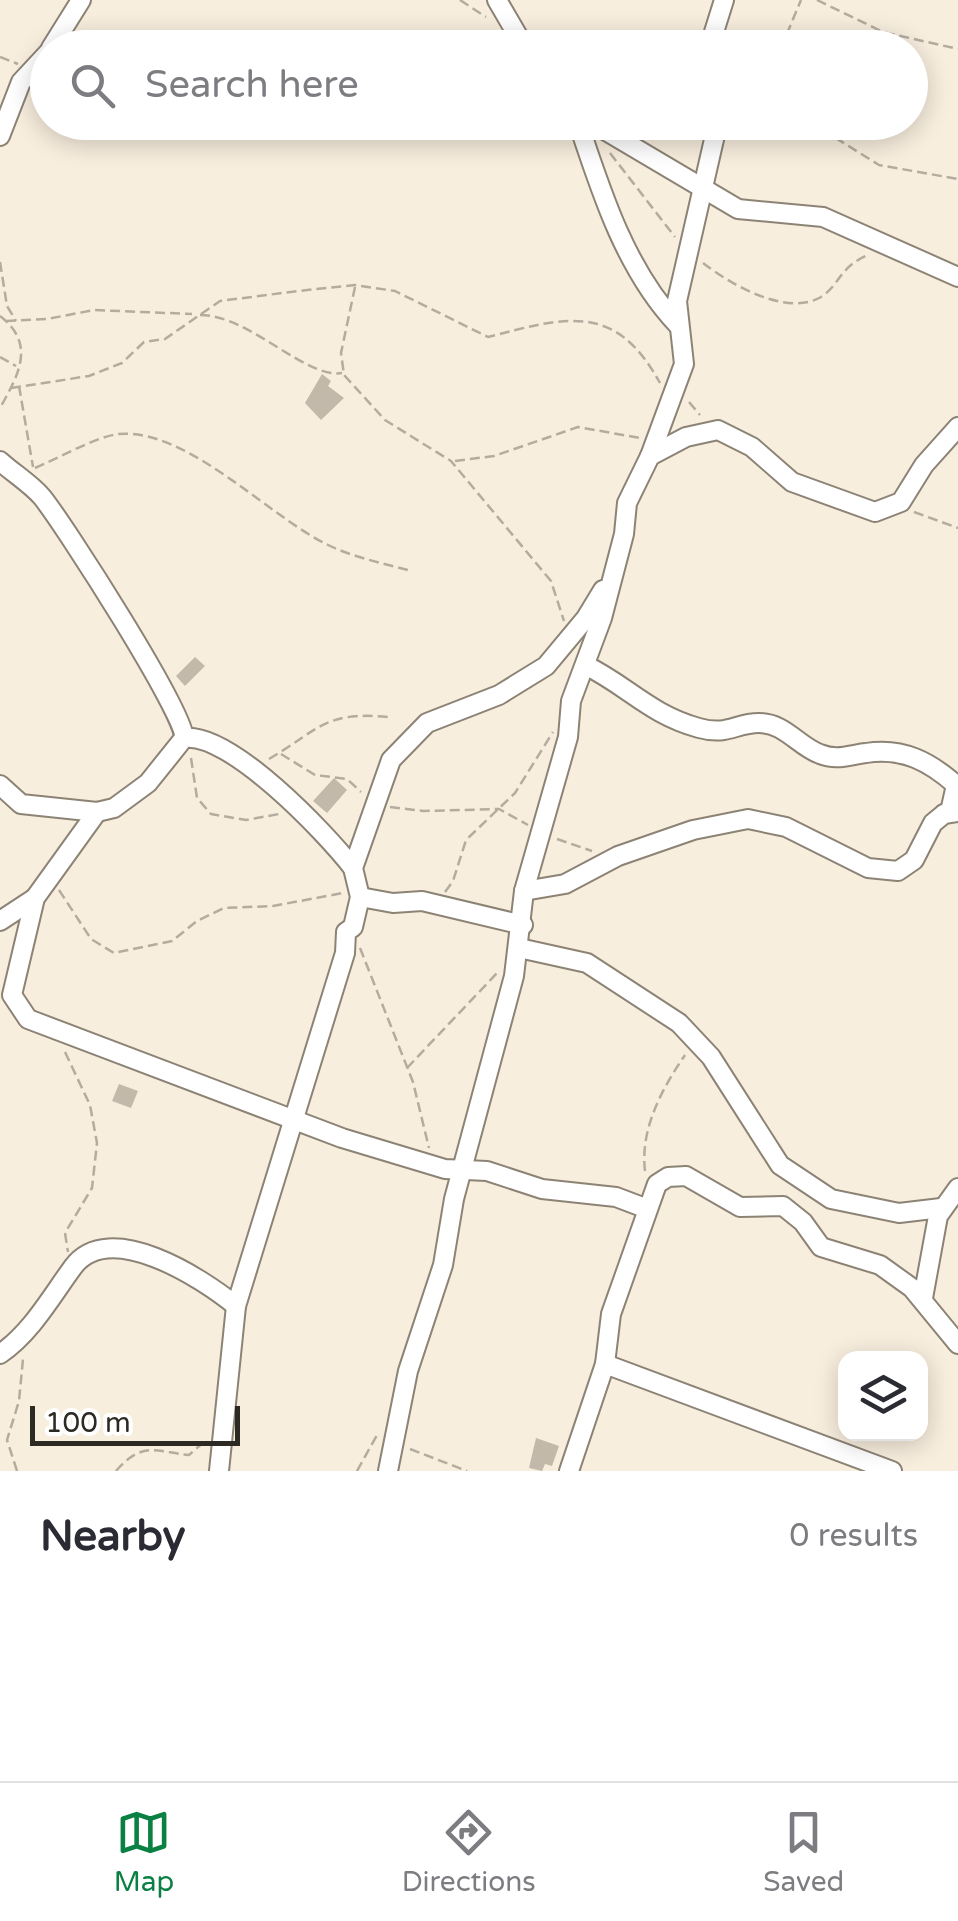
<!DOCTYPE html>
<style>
body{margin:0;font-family:"Varela Round",sans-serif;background:#f2f2f3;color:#2b2b33}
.controls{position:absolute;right:30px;bottom:30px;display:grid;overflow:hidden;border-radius:20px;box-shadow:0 5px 25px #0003}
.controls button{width:90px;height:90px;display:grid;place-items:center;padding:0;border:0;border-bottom:2px solid #e1e1e2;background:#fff;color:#2b2b33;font:50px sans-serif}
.scale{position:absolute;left:30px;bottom:25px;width:210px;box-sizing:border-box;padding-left:10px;border:5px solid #2d2923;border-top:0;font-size:28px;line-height:35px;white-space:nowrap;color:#2d2923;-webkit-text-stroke:8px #fff;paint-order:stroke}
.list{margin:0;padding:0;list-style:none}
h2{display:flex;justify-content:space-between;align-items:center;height:130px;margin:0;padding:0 40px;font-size:42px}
h2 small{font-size:32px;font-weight:400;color:#7c7c81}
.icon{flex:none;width:55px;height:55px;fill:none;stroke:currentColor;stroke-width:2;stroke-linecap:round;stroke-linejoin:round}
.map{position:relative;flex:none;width:958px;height:1471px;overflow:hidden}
.search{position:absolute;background:#fff;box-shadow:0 5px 25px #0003;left:30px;right:30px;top:30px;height:110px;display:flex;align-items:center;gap:25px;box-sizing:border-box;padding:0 35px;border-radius:55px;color:#7c7c81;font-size:38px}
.sheet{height:310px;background:#fff}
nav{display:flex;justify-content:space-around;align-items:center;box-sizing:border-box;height:140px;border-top:2px solid #e1e1e2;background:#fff;font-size:28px;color:#7c7c81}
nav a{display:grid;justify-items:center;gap:5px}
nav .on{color:#0b8043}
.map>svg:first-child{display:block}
.building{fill:#c2b9aa}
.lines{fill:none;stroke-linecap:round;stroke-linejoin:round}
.minor-casing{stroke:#8c8375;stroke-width:22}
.path{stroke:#b4ac9f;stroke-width:2.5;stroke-dasharray:10 5;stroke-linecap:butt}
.minor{stroke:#fff;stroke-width:18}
</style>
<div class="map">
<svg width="958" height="1471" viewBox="0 0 958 1471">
<rect width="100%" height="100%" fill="#f8eede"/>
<g class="building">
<polygon points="322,374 331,381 328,386 344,398 321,420 305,403"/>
<polygon points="195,657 205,666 185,686 176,676"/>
<polygon points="334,778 347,790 327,813 313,801"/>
<polygon points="119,1084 138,1091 131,1108 112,1101"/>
<polygon points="536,1438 559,1446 552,1466 545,1464 542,1471 529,1468"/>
</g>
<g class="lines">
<defs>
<g id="minor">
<polyline points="497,0 525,48"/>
<polyline points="51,48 81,0"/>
<polyline points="709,48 724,0"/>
<path d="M578,122c23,70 48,148 99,202"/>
<polyline points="591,122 738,209 823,217 958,277"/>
<polyline points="0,136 21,82 48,53"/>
<polyline points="650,456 684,364 677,301 718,122"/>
<path d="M0,461c13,12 31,23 42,36 22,27 145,219 142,241"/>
<path d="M585,665c43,21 64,49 114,63 29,8 36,-5 60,-5 26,0 39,23 61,31 17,7 29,1 46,-1 37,-6 64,9 90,32l-6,27 -6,2"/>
<path d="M0,785l21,19 76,8 17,-4 34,-25 36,-45c45,-7 142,95 169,130"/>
<polyline points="97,812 35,898 12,995 28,1019 342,1138 445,1169 487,1171 542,1189 616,1197 645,1208"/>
<polyline points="524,891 565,884 618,856 693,830 748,819 786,827 868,868 898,871 914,860 933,823 944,814 958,812"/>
<polyline points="360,897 393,903 422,901 523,925"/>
<polyline points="0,921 35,898"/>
<polyline points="519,948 587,963 679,1023 711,1057 780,1165 831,1199 899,1213 941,1208"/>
<polyline points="923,1298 938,1216 958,1188"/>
<path d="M0,1354c31,-21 51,-57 73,-87 36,-49 129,11 163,39"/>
<polyline points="605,1364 892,1471"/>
<polyline points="219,1471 236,1306 345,953 346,932 353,927 360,897 353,868 391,760 427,723 499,695 546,666 586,618 603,590"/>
<polyline points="388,1471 408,1371 443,1265 454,1199 514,976 524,891 568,737 571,701 602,618 624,534 627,503 650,456 686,437 718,430 752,447 792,482 875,512 901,502 924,465 958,427"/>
<polyline points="569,1471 605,1364 611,1314 657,1184 668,1177 686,1176 740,1207 783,1206 803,1222 821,1247 880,1265 912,1288 958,1344"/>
</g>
</defs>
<use href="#minor" class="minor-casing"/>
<g class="path">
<polyline points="460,0 486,17"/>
<polyline points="817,0 883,32 958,49"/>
<polyline points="191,48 205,37 236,48"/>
<polyline points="495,48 503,39"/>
<polyline points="781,48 801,0"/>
<polyline points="0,57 18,64"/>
<polyline points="810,122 879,165 958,179"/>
<polyline points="610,153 675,237"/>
<polyline points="0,262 7,306 16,321"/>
<path d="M703,263c27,21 83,54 118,34 19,-12 18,-30 47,-42"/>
<polyline points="355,287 341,353 344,375 385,420 451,461 551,581 564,621"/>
<path d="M200,315c50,0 105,64 142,58"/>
<path d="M0,316c36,28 19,58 0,92"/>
<polyline points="6,321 47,319 94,310 192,314"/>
<polyline points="0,357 16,366"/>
<polyline points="19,386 33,467"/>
<path d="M11,388l78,-12 33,-13 22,-21 21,-3 55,-38 78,-10 57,-6 40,6 93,46c78,-20 127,-36 172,46"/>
<polyline points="689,402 700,415"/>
<polyline points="455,461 494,456 578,427 640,438"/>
<path d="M35,468c24,-10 62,-32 84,-34 68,-6 149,82 209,111 25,12 53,18 80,25"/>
<polyline points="914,512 958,528"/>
<polyline points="281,754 315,775 347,779 361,792"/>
<polyline points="191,758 197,798 211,814 246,820 279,814"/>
<path d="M269,759c51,-30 55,-48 120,-42"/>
<polyline points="390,807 423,811 499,809 528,825"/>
<polyline points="557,839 592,851"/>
<polyline points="59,890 91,939 114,953 172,941 197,921 224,908 273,906 343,893"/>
<polyline points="445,892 453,881 466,840 515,793 553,732"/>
<polyline points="360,948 413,1082 429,1148"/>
<polyline points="65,1052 90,1105 97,1143 92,1188 65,1233 68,1252"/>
<polyline points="407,1068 498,972"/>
<path d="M645,1171c-5,-41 16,-81 40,-116"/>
<polyline points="410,1449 467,1471"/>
<polyline points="17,1471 7,1440 19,1401 23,1359"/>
<path d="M116,1471c27,-31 40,-19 73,-16l16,-14"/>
<polyline points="357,1471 377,1435"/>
</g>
<use href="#minor" class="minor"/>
</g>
</svg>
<div class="controls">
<button><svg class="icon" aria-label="layers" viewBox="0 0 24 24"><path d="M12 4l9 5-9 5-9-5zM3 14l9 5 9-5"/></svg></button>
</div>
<div class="scale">100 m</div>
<div class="search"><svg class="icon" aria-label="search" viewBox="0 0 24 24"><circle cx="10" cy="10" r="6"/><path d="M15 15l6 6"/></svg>Search here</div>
</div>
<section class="sheet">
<h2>Nearby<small>0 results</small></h2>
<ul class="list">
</ul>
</section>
<nav>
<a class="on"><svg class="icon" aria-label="map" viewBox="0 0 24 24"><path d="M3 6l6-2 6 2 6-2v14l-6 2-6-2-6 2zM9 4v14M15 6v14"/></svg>Map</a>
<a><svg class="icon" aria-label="directions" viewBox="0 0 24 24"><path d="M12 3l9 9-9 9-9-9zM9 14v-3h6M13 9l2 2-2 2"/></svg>Directions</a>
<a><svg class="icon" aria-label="saved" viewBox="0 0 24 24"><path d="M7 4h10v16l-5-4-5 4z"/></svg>Saved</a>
</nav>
